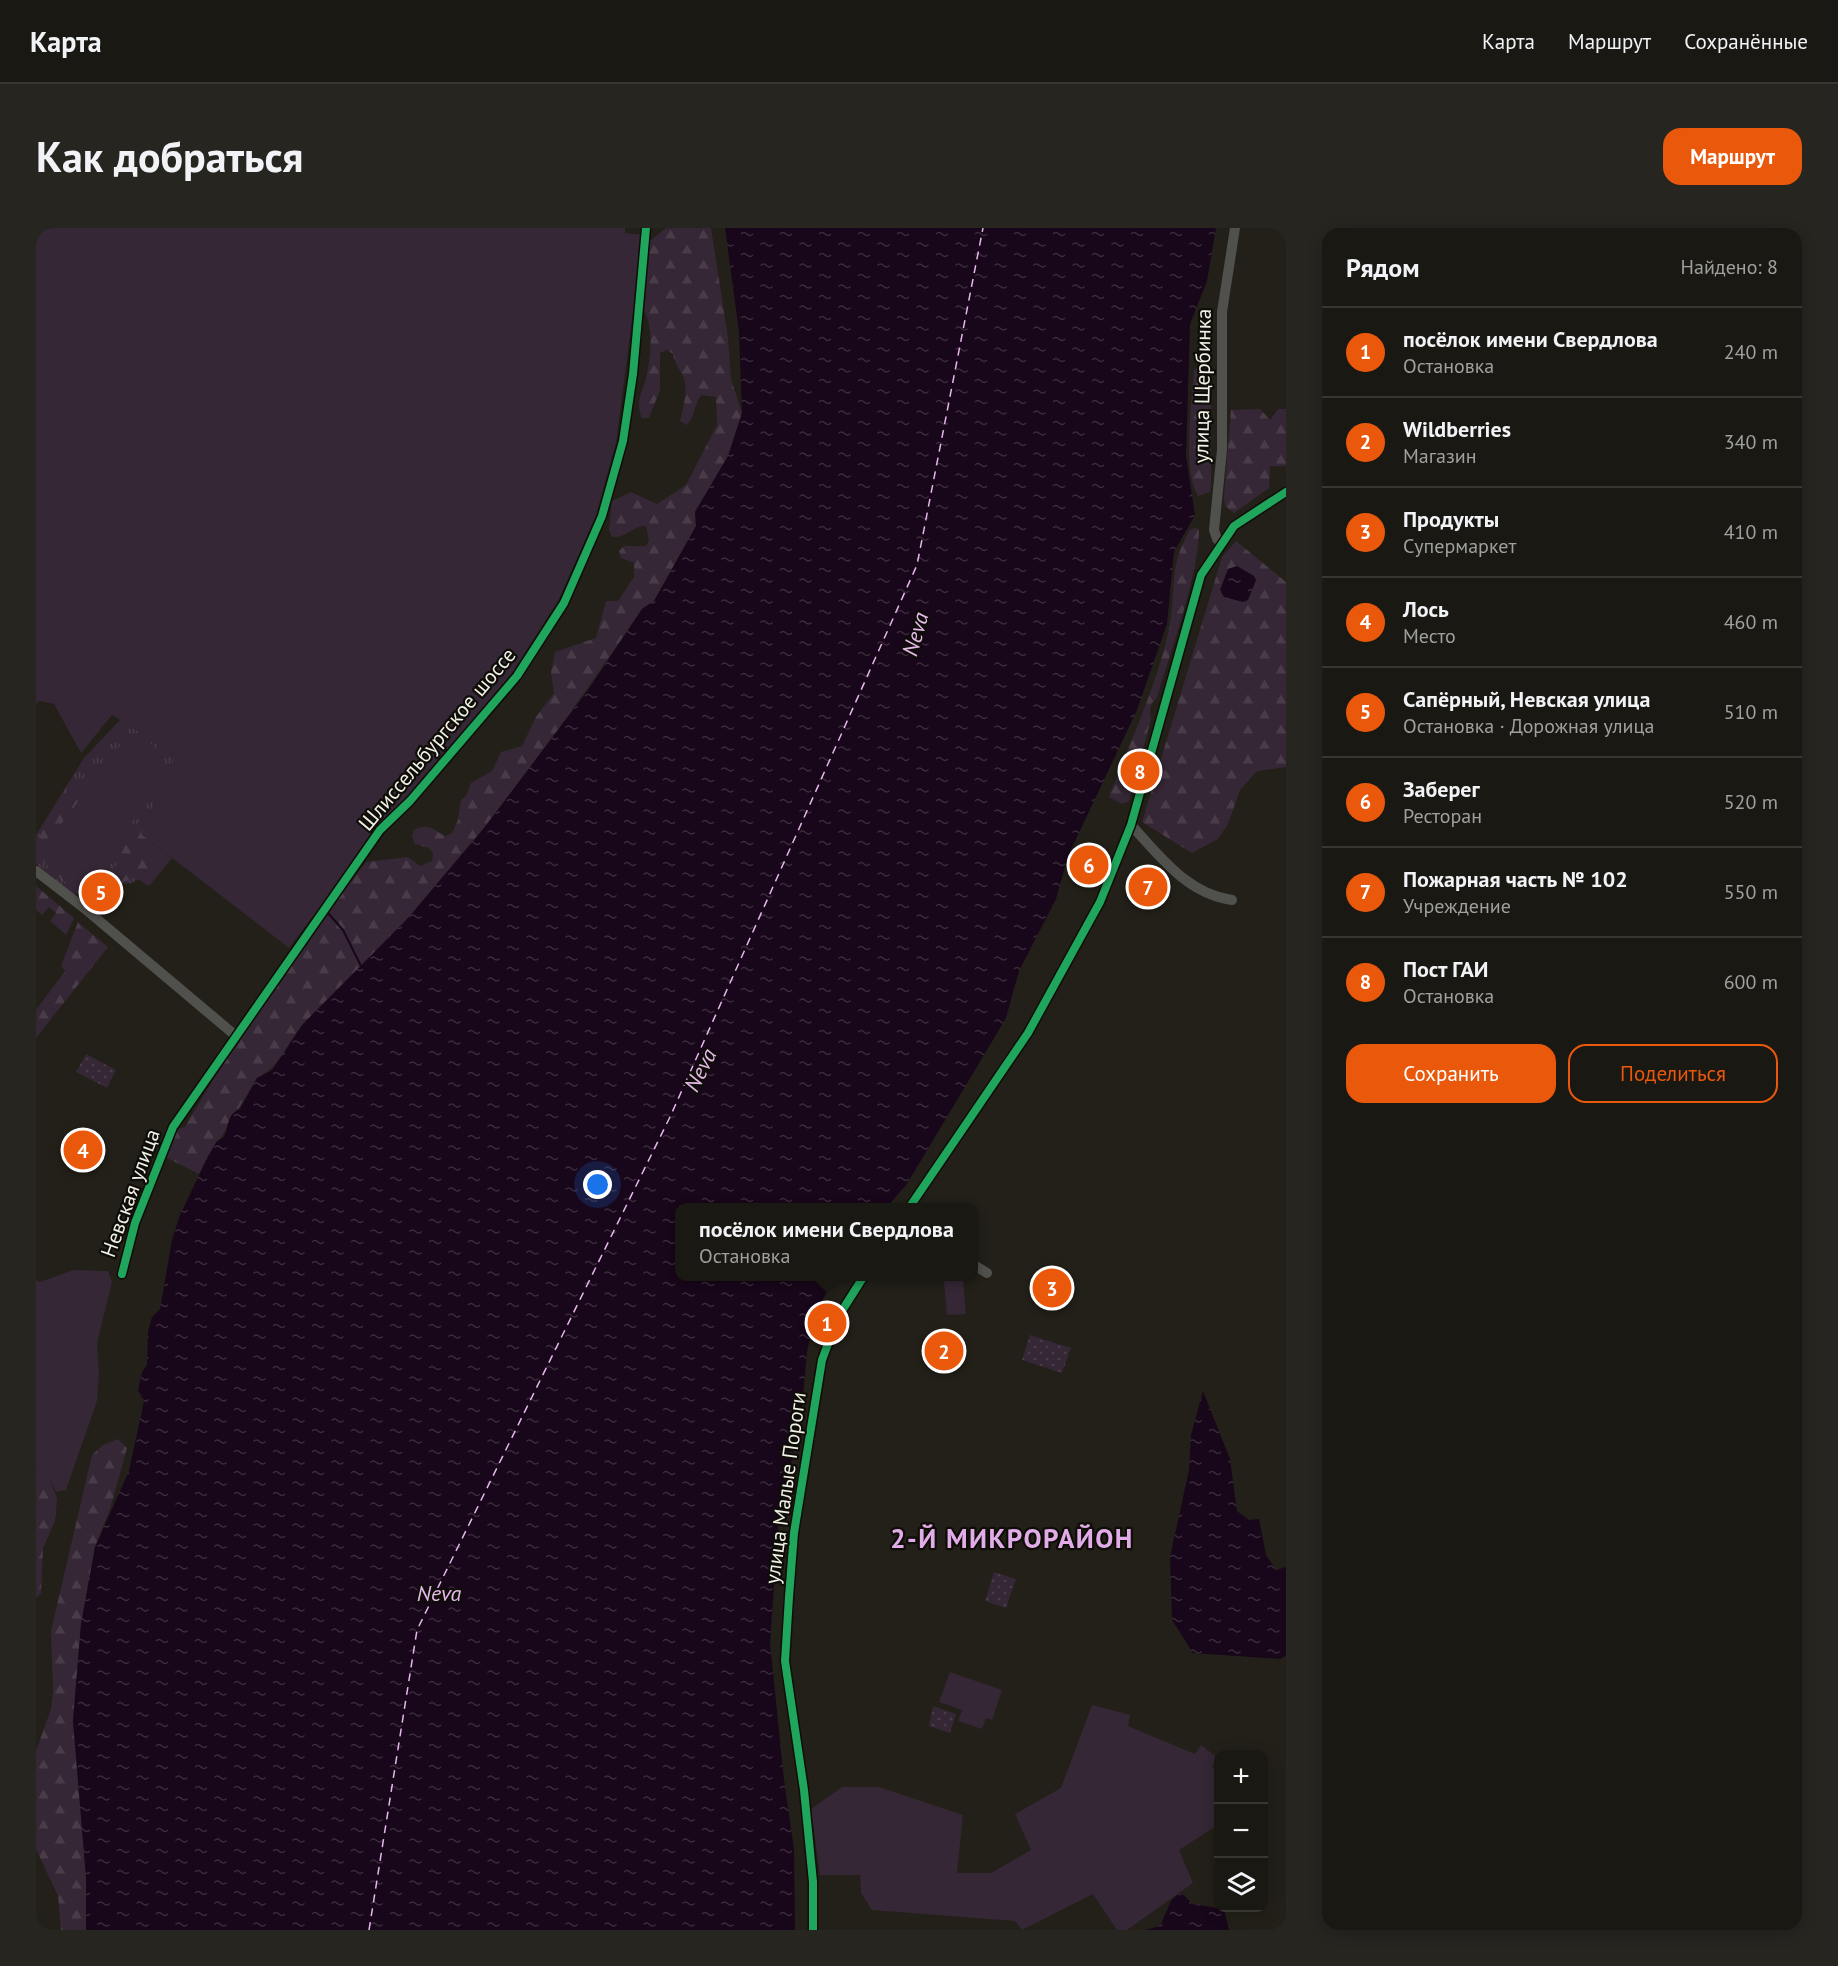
<!DOCTYPE html>
<html lang="ru">
<meta charset="utf-8">
<style>
body{margin:0;font-family:"PT Sans",sans-serif;background:#272520;color:#f1f3f6}
.controls{position:absolute;right:18px;bottom:18px;display:grid;overflow:hidden;border-radius:12px;box-shadow:0 3px 15px #0003}
.controls button{width:54px;height:54px;display:grid;place-items:center;padding:0;border:0;border-bottom:2px solid #383732;background:#1a1812;color:#f1f3f6;font:30px sans-serif}
.you{position:absolute;left:562px;top:957px;width:21px;height:21px;margin:-15px;border:4px solid #fff;border-radius:50%;background:#1a73e8;box-shadow:0 0 0 9px #1a73e833}
.badge{display:grid;place-items:center;width:39px;height:39px;border-radius:50%;background:#ea580c;color:#fff;font-size:20px;font-weight:700}
.pin{position:absolute;translate:-50% -50%;border:3px solid #fff;box-shadow:0 2px 6px #0006}
.popup{position:absolute;left:639px;top:975px;width:303px;height:78px;box-sizing:border-box;display:grid;place-content:center;border-radius:12px;background:#1a1812;filter:drop-shadow(0 2px 4px #0005);font-size:20px;white-space:nowrap;color:#9fa09f}
.popup b{font-size:22px;color:#f1f3f6}
.popup::after{content:'';position:absolute;left:50%;top:100%;margin-left:-12px;border:12px solid transparent;border-top-color:#1a1812}
.list{margin:0;padding:0;list-style:none}
h2{display:flex;justify-content:space-between;align-items:center;height:78px;margin:0;padding:0 24px;font-size:26px}
h2 small{font-size:20px;font-weight:400;color:#9fa09f}
.list li{display:grid;grid-template-columns:39px 1fr auto;gap:18px;align-items:center;box-sizing:border-box;height:90px;padding:0 24px;border-top:2px solid #383732}
.list b{display:block;font-size:22px;white-space:nowrap}
.list p{margin:0;font-size:20px;white-space:nowrap;color:#9fa09f}
.list em{font-size:20px;font-style:normal;color:#9fa09f}
.actions{display:flex;gap:12px;padding:18px 24px}
.actions a{flex:1;padding:14px 0;border:2px solid #ea580c;border-radius:18px;text-align:center;font-size:21px;color:#ea580c}
.actions .main{background:#ea580c;color:#fff}
.icon{flex:none;width:33px;height:33px;fill:none;stroke:currentColor;stroke-width:2;stroke-linecap:round;stroke-linejoin:round}
.map{position:relative;flex:none;width:1250px;height:1702px;overflow:hidden;border-radius:18px}
header{display:flex;align-items:center;gap:36px;box-sizing:border-box;height:84px;padding:0 30px;background:#1a1812;border-bottom:2px solid #383732}
header strong{font-size:28px}
nav{display:flex;gap:33px;margin-inline-start:auto;font-size:21px}
.intro{display:flex;align-items:center;justify-content:space-between;box-sizing:border-box;height:144px;padding:0 36px}
h1{margin:0;font-size:42px}
.button{padding:15px 27px;border-radius:18px;background:#ea580c;color:#fff;font-size:21px;font-weight:700}
main{display:flex;gap:36px;padding:0 36px}
aside{flex:1;background:#1a1812;border-radius:18px;box-shadow:0 3px 15px #0003}
.map>svg:first-child{display:block}
.grass{fill:url(#grass-tufts)}
.forest{fill:url(#forest-firs)}
.park{fill:url(#park-dots)}
.garden{fill:#352735}
.water{fill:url(#water-ripples)}
.lines{fill:none;stroke-linecap:round;stroke-linejoin:round}
.stream{stroke:#18061a;stroke-width:2}
.ferry{stroke:#e6b8ec;stroke-width:1.5;stroke-dasharray:8 6;stroke-linecap:butt}
.minor{stroke:#50504d;stroke-width:10}
.cycleway-casing{stroke:#0e0d07;stroke-width:11}
.cycleway{stroke:#20a55d;stroke-width:8}
.labels{text-anchor:middle;dominant-baseline:central;stroke-width:4.5;stroke-linejoin:round;paint-order:stroke}
.street-label{font-size:21px;fill:#f1f1e7;stroke:#0e0d07}
.water-label{font-size:22px;font-style:italic;fill:#e6b8ec;stroke:#0e0d07}
.district-label{font-size:27px;font-weight:bold;letter-spacing:1.5px;fill:#e1ace8;stroke:#0e0d07}
</style>
<header>
<strong>Карта</strong>
<nav><a>Карта</a><a>Маршрут</a><a>Сохранённые</a></nav>
</header>
<div class="intro"><h1>Как добраться</h1><a class="button">Маршрут</a></div>
<main>
<div class="map">
<svg width="1250" height="1702" viewBox="0 0 1250 1702">
<defs>
<pattern id="grass-tufts" width="24" height="20" patternUnits="userSpaceOnUse" patternTransform="scale(1.5)"><rect width="24" height="20" fill="#352735"/><path d="M3 7l-1-3M5 7V3M7 7l1-3M15 17l-1-3M17 17v-4M19 17l1-3" fill="none" stroke="#493c48"/></pattern>
<pattern id="forest-firs" width="22" height="20" patternUnits="userSpaceOnUse" patternTransform="scale(1.5)"><rect width="22" height="20" fill="#352735"/><path d="M5 1l3.5 6h-7zM16 11l3.5 6h-7z" fill="#493c48"/></pattern>
<pattern id="park-dots" width="8" height="8" patternUnits="userSpaceOnUse" patternTransform="scale(1.5)"><rect width="8" height="8" fill="#352735"/><path d="M2 2h.1M6 6h.1" fill="none" stroke="#493c48" stroke-width="1.8" stroke-linecap="round"/></pattern>
<pattern id="water-ripples" width="26" height="14" patternUnits="userSpaceOnUse" patternTransform="scale(1.5)"><rect width="26" height="14" fill="#18061a"/><path d="M2 4q2-2 4 0t4 0M15 11q2-2 4 0t4 0" fill="none" stroke="#3a2b3b"/></pattern>
</defs>
<rect width="100%" height="100%" fill="#222018"/>
<polygon class="grass" points="85,491 141,527 105,606 136,630 113,658 102,651 96,655 60,659 55,664 36,666 0,636 0,607 48,530"/>
<g class="forest">
<path d="M630,0h45l17,110 3,41 11,34 -14,43 -33,56 1,14 -42,75 -12,8c-72,106 -147,212 -233,308 -32,36 -69,69 -103,104 -20,20 -21,43 -49,57l-58,96 -34,-17 12,-28 8,-2c53,-92 115,-181 181,-265l42,-5 12,9 12,-5 1,-8 -4,-5 -14,-4 -3,-7 2,-7c14,-8 20,0 31,6l7,-3 6,-13 3,-20 5,-4 5,-13 21,-12 9,-19 21,-6 14,-29 18,-24 -3,-21 4,-20 41,-14 10,-37h12l16,-24v-14l-13,-5 -2,-7 5,-5h22l3,-6 -3,-14c-12,-1 -20,12 -34,11l-3,-7 3,-29 19,-9 26,12 29,-19 31,-60 -1,-28 -15,-2c-7,10 -6,21 -14,30l-7,-4c3,-13 9,-32 3,-45 -4,-8 -8,-12 -10,-22l-6,-4 -7,3v37l-11,28h-7c-7,-16 0,-25 4,-40 5,-19 8,-54 -3,-69l3,-65z"/>
<path d="M1163,139l9,4 3,7v106l-1,8 -12,4c-16,-27 -6,-95 -4,-126z"/>
<polygon points="1224,181 1234,192 1242,181 1250,181 1250,238 1234,238 1233,260 1198,285 1189,278 1188,268 1195,182"/>
<path d="M1160,300l3,2c-1,48 -28,119 -42,168 -7,5 -8,13 -6,21l-22,82 -7,3 -13,-7c20,-52 52,-121 61,-174 7,-40 -2,-55 20,-93z"/>
<polygon points="1200,313 1250,354 1250,539 1221,543 1204,562 1192,596 1182,611 1156,625 1106,594 1186,329"/>
<path d="M39,563l9,6 9,83 -4,6 -11,3c-18,-6 -29,-23 -42,-36 0,-21 23,-48 39,-62z"/>
<path d="M105,595l7,2 3,6 -3,24 9,3 2,7 -5,5c-17,2 -26,17 -46,12l26,-56z"/>
<polygon points="0,658 38,690 30,707 14,693 20,685 13,679 6,687 0,682"/>
<polygon points="42,694 72,719 0,810 0,782 29,743 25,738"/>
<polygon points="82,1211 91,1220 74,1281 59,1319 45,1396 37,1493 50,1649 50,1702 25,1702 22,1668 0,1621 0,1523 15,1481 17,1463 15,1403 56,1227 67,1217"/>
<polygon points="0,1241 14,1251 21,1271 19,1293 7,1320 5,1365 0,1370"/>
</g>
<g class="park">
<polygon points="50,826 80,842 71,860 40,844"/>
<polygon points="994,1107 1035,1120 1026,1145 986,1132"/>
<polygon points="958,1344 980,1351 970,1380 949,1373"/>
<polygon points="897,1478 920,1486 914,1505 893,1498"/>
</g>
<g class="garden">
<polygon points="0,0 589,0 589,5 607,7 580,215 560,288 522,373 476,445 328,620 253,720 105,606 140,527 76,487 45,525 18,476 3,473 0,476"/>
<path d="M100,510c19,5 28,15 29,35l-68,101c-18,8 -37,-7 -47,-21l3,-18 71,-95z"/>
<polygon points="37,1042 72,1043 76,1054 61,1115 63,1146 61,1173 30,1262 20,1264 14,1251 0,1241 0,1052 4,1054"/>
<polygon points="927,1052 930,1086 911,1087 908,1053"/>
<polygon points="914,1444 966,1462 956,1492 950,1490 946,1501 922,1493 926,1482 903,1474"/>
<polygon points="1056,1477 1094,1487 1092,1498 1159,1526 1165,1517 1182,1530 1176,1538 1182,1544 1182,1597 1143,1622 1157,1655 1091,1702 1081,1702 1057,1666 986,1702 979,1693 836,1682 825,1665 824,1647 784,1647 775,1581 806,1559 843,1559 927,1587 921,1645 955,1645 995,1622 979,1586 1025,1560"/>
</g>
<g class="water">
<path d="M689,0h491l-9,53 -17,43 -4,132 9,59 -21,37 -7,72 -30,86 -69,146 -12,43 -37,72 -13,47 -99,166 -20,23 -207,1v68l156,1 -19,32 -10,43 -5,56 -24,120 -8,115 14,137 10,69 1,81h-709v-53l-13,-156 8,-97 14,-77 34,-76 15,-70 -6,-11 4,-18 5,-7 1,-34 4,-14 8,-8 12,-69 8,-25 27,-57 10,-17 7,-4c5,-12 3,-23 16,-28l17,-31 15,-8 31,-46 105,-106 76,-90 104,-138 54,-81 12,-8 42,-75 -1,-14 33,-56 14,-43 -3,-81z"/>
<polygon points="1201,338 1218,348 1220,352 1212,372 1207,374 1188,369 1184,362 1192,341"/>
<polygon points="1167,1163 1194,1231 1201,1283 1213,1292 1223,1291 1230,1327 1240,1342 1250,1339 1250,1428 1244,1431 1157,1425 1136,1392 1134,1329 1153,1242 1155,1207"/>
<polygon points="1144,1664 1157,1676 1188,1681 1193,1702 1109,1702 1124,1698 1135,1673"/>
</g>
<g class="lines">
<polyline class="stream" points="291,684 307,702 325,738"/>
<polyline class="ferry" points="333,1702 381,1402 634,889 881,337 947,0"/>
<g class="minor">
<polyline points="1186,315 1181,311 1178,302 1186,222 1186,84 1199,0"/>
<path d="M1095,597c29,31 56,69 101,75"/>
<polyline points="0,643 48,680 200,808"/>
<polyline points="873,980 992,805 1064,674 1095,597 1165,347 1198,298 1250,264"/>
<polyline points="938,1037 951,1045"/>
<polyline points="86,1046 99,995 137,899 344,602 374,573 481,448 528,375 566,288 587,213 597,146 610,0"/>
<polyline points="777,1702 777,1654 768,1562 749,1433 753,1369 758,1305 786,1132 802,1089 828,1048"/>
</g>
<defs>
<g id="cycleway">
<polyline points="873,980 992,805 1064,674 1095,597 1165,347 1198,298 1250,264"/>
<polyline points="86,1046 99,995 137,899 344,602 374,573 481,448 528,375 566,288 587,213 597,146 610,0"/>
<polyline points="777,1702 777,1654 768,1562 749,1433 753,1369 758,1305 786,1132 802,1089 828,1048"/>
</g>
</defs>
<use href="#cycleway" class="cycleway-casing"/>
<use href="#cycleway" class="cycleway"/>
</g>
<g class="labels">
<g class="street-label">
<text transform="translate(1166 158) rotate(-89)">улица Щербинка</text>
<text transform="translate(401 511) rotate(-50)">Шлиссельбургское шоссе</text>
<text transform="translate(94 965) rotate(-70)">Невская улица</text>
<text transform="translate(749 1260) rotate(-82)">улица Малые Пороги</text>
</g>
<g class="water-label">
<text transform="translate(879 406) rotate(-74)">Neva</text>
<text transform="translate(664 842) rotate(-63)">Neva</text>
<text x="403" y="1365">Neva</text>
</g>
<g class="district-label">
<text x="976" y="1310">2-Й МИКРОРАЙОН</text>
</g>
</g>
</svg>
<div class="controls">
<button>+</button>
<button>−</button>
<button><svg class="icon" aria-label="layers" viewBox="0 0 24 24"><path d="M12 4l9 5-9 5-9-5zM3 14l9 5 9-5"/></svg></button>
</div>
<div class="you"></div>
<div class="pin badge" style="left:791px;top:1095px">1</div>
<div class="popup"><b>посёлок имени Свердлова</b>Остановка</div>
<div class="pin badge" style="left:908px;top:1123px">2</div>
<div class="pin badge" style="left:1016px;top:1060px">3</div>
<div class="pin badge" style="left:47px;top:922px">4</div>
<div class="pin badge" style="left:65px;top:664px">5</div>
<div class="pin badge" style="left:1053px;top:637px">6</div>
<div class="pin badge" style="left:1112px;top:659px">7</div>
<div class="pin badge" style="left:1104px;top:543px">8</div>
</div>
<aside>
<h2>Рядом<small>Найдено: 8</small></h2>
<ul class="list">
<li><span class="badge">1</span><div><b>посёлок имени Свердлова</b><p>Остановка</p></div><em>240 m</em></li>
<li><span class="badge">2</span><div><b>Wildberries</b><p>Магазин</p></div><em>340 m</em></li>
<li><span class="badge">3</span><div><b>Продукты</b><p>Супермаркет</p></div><em>410 m</em></li>
<li><span class="badge">4</span><div><b>Лось</b><p>Место</p></div><em>460 m</em></li>
<li><span class="badge">5</span><div><b>Сапёрный, Невская улица</b><p>Остановка · Дорожная улица</p></div><em>510 m</em></li>
<li><span class="badge">6</span><div><b>Заберег</b><p>Ресторан</p></div><em>520 m</em></li>
<li><span class="badge">7</span><div><b>Пожарная часть № 102</b><p>Учреждение</p></div><em>550 m</em></li>
<li><span class="badge">8</span><div><b>Пост ГАИ</b><p>Остановка</p></div><em>600 m</em></li>
</ul>
<div class="actions"><a class="main">Сохранить</a><a>Поделиться</a></div>
</aside>
</main>
